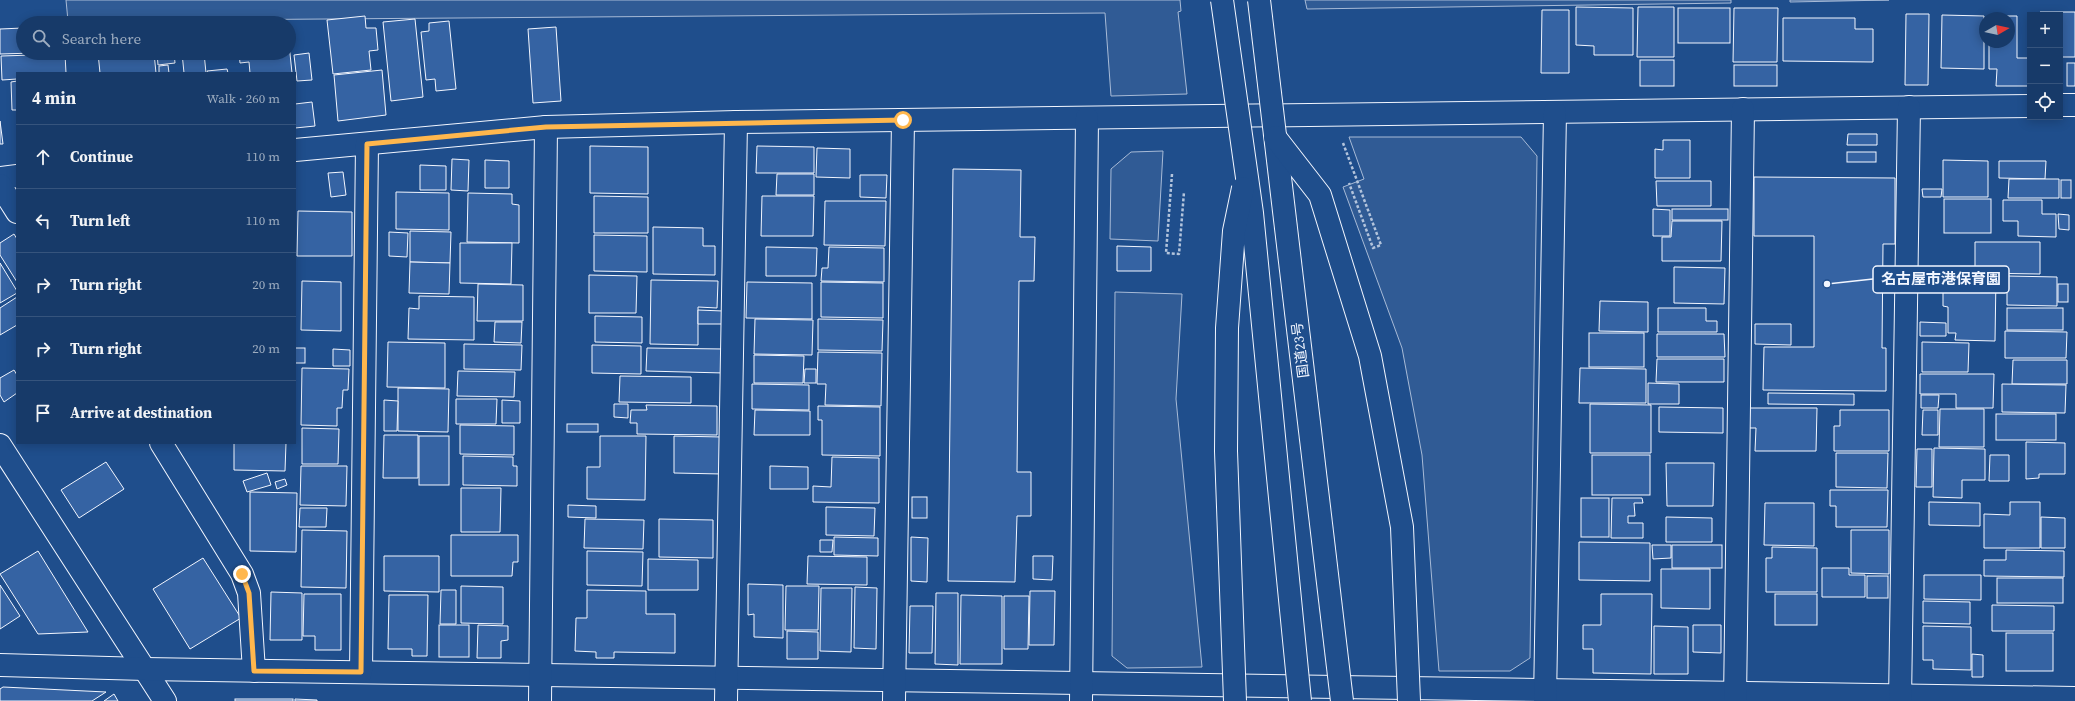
<!DOCTYPE html>
<meta charset="utf-8">
<style>
body{margin:0;font-family:"Source Serif 4","Noto Sans JP",serif;background:#20416f;color:#f1f3f6}
.controls{position:absolute;right:12px;top:12px;display:grid;overflow:hidden;border-radius:0px;box-shadow:0 2px 10px #0003}
.controls button{width:36px;height:36px;display:grid;place-items:center;padding:0;border:0;border-bottom:1px solid #36547d;background:#173a69;color:#f1f3f6;font:20px sans-serif}
.compass{position:absolute;left:1979px;top:12px;width:36px;height:36px;border-radius:50%;background:#173a69;box-shadow:0 2px 10px #0003;rotate:81deg}
.stop{position:absolute;width:12px;height:12px;margin:-9px;border:3px solid #ffb74d;border-radius:50%;background:#fff}
.stop.end{background:#ffb74d;border-color:#fff;box-shadow:0 1px 4px #0008}
.list{margin:0;padding:0;list-style:none}
h2{display:flex;justify-content:space-between;align-items:center;height:52px;margin:0;padding:0 16px;font-size:17px}
h2 small{font-size:13px;font-weight:400;color:#9eadc0}
.list li{display:grid;grid-template-columns:26px 1fr auto;gap:12px;align-items:center;box-sizing:border-box;height:64px;padding:0 16px;border-top:1px solid #36547d}
.list b{display:block;font-size:15px;white-space:nowrap}
.list em{font-size:13px;font-style:normal;color:#9eadc0}
.icon{flex:none;width:22px;height:22px;fill:none;stroke:currentColor;stroke-width:2;stroke-linecap:round;stroke-linejoin:round}
.map{position:relative;flex:none;width:2075px;height:701px;overflow:hidden}
.search{position:absolute;background:#173a69;box-shadow:0 2px 10px #0003;left:16px;top:16px;width:280px;height:44px;display:flex;align-items:center;gap:10px;box-sizing:border-box;padding:0 14px;border-radius:22px;color:#9eadc0;font-size:15px}
.panel{position:absolute;background:#173a69;box-shadow:0 2px 10px #0003;left:16px;top:72px;width:280px;height:372px;border-radius:0px}
.map>svg:first-child{display:block}
.built{fill:#305b95;stroke:#a8bbd7}
.building{fill:#3563a3;stroke:#f2f6ff}
.lines{fill:none;stroke-linecap:round;stroke-linejoin:round}
.minor-casing{stroke:#f2f6ff;stroke-width:24}
.path{stroke:#b3c4dc;stroke-width:2.5;stroke-dasharray:3 2;stroke-linecap:butt}
.minor{stroke:#1f4e8c;stroke-width:22}
.highway-bridge-casing{stroke:#f2f6ff;stroke-width:24;stroke-linecap:butt}
.highway-bridge{stroke:#1f4e8c;stroke-width:22}
.route{stroke:#ffb74d;stroke-width:5}
.labels{text-anchor:middle;dominant-baseline:central;stroke-width:3;stroke-linejoin:round;paint-order:stroke}
.street-label{font-size:14px;fill:#f2f6ff;stroke:#1f4e8c}
.leader{fill:none;stroke:#f2f6ff;stroke-width:1.5}
.callout-dot{fill:#f2f6ff;stroke:#1f4e8c;stroke-width:1.5}
.callout{fill:#1f4e8c;stroke:#f2f6ff;stroke-width:1.5}
.callout-label{font-size:15px;text-anchor:middle;font-weight:bold;fill:#f2f6ff}
</style>
<div class="map">
<svg width="2075" height="701" viewBox="0 0 2075 701">
<rect width="100%" height="100%" fill="#1f4e8c"/>
<g class="built">
<polygon points="66,0 1180,0 1181,11 1178,12 1187,94 1111,96 1105,13 68,21"/>
<polygon points="1305,0 1731,0 1731,3 1307,9"/>
<polygon points="1790,0 1889,0 1790,2"/>
<polygon points="1349,137 1521,137 1537,156 1530,658 1510,671 1439,671 1422,455 1402,348 1343,187 1364,179"/>
<polygon points="1163,151 1158,241 1110,239 1111,169 1131,152"/>
<polygon points="1115,292 1182,294 1176,399 1202,667 1127,668 1112,656"/>
</g>
<g class="building">
<polygon points="1576,7 1633,8 1633,55 1594,55 1594,46 1576,45"/>
<polygon points="1638,7 1674,7 1674,57 1637,57"/>
<rect x="1678" y="8" width="52" height="35"/>
<polygon points="1734,8 1778,8 1777,62 1733,62"/>
<polygon points="1542,10 1569,10 1569,73 1541,73"/>
<polygon points="2040,12 2075,12 2075,57 2060,57 2060,15 2040,15"/>
<polygon points="1906,14 1929,14 1928,85 1905,85"/>
<polygon points="1942,15 1984,16 1984,69 1941,68"/>
<polygon points="365,16 366,28 376,28 378,50 369,51 371,70 333,74 327,20"/>
<polygon points="1990,16 2017,16 2017,58 2030,58 2030,86 1996,86 1997,69 1989,69 1989,42 2009,42 2009,18 1989,18"/>
<polygon points="1783,18 1855,18 1855,29 1873,29 1873,62 1783,61"/>
<polygon points="415,19 423,97 391,101 383,22"/>
<polygon points="449,21 456,89 436,91 435,79 426,80 421,32 429,31 429,23"/>
<polygon points="556,27 561,101 533,103 528,29"/>
<polygon points="23,28 23,53 35,53 0,54 0,29"/>
<polygon points="289,44 292,73 250,73 249,62 240,63 239,53 289,53"/>
<polygon points="98,53 154,53 156,73 100,73"/>
<polygon points="157,53 174,53 175,63 158,65"/>
<polygon points="182,53 204,53 206,73 184,73"/>
<polygon points="309,53 312,80 297,81 294,55"/>
<polygon points="65,54 66,73 17,73 17,79 2,80 1,56"/>
<rect x="1640" y="60" width="34" height="26"/>
<rect x="2067" y="63" width="8" height="23"/>
<polygon points="168,65 169,73 159,73 159,66"/>
<rect x="1734" y="65" width="43" height="21"/>
<polygon points="227,69 228,73 208,73 207,71"/>
<polygon points="382,70 386,115 338,121 334,75"/>
<polygon points="17,81 17,110 12,110 11,82"/>
<polygon points="312,102 315,126 295,128 295,104"/>
<polygon points="0,121 3,144 0,144"/>
<polygon points="1848,134 1877,134 1877,145 1847,145"/>
<polygon points="1663,140 1690,140 1690,178 1655,178 1655,149 1663,150"/>
<polygon points="590,146 648,147 648,194 590,193"/>
<polygon points="757,146 814,147 814,173 756,173"/>
<polygon points="817,148 850,149 850,178 816,177"/>
<rect x="1847" y="152" width="29" height="10"/>
<polygon points="452,159 469,160 468,191 451,190"/>
<polygon points="485,160 509,161 509,188 485,188"/>
<polygon points="1943,160 1988,161 1988,197 1943,197"/>
<polygon points="1999,161 2046,161 2045,179 1999,178"/>
<polygon points="420,165 446,166 446,190 420,190"/>
<polygon points="953,169 1021,170 1020,237 1035,237 1034,281 1019,281 1017,472 1031,472 1031,516 1017,516 1015,582 948,581"/>
<polygon points="343,172 346,195 331,197 328,173"/>
<polygon points="777,174 814,174 814,195 776,195"/>
<polygon points="860,175 887,175 886,198 860,197"/>
<polygon points="1754,177 1895,178 1895,244 1883,244 1882,348 1886,348 1886,391 1763,390 1764,347 1814,347 1814,236 1754,236"/>
<polygon points="2009,179 2059,179 2059,198 2008,198"/>
<rect x="2061" y="180" width="10" height="18"/>
<polygon points="1656,181 1711,181 1711,206 1657,206"/>
<polygon points="1922,189 1942,189 1941,197 1923,197"/>
<polygon points="396,192 449,193 449,230 396,229"/>
<polygon points="468,193 512,194 512,204 519,205 519,243 467,242"/>
<polygon points="594,196 648,197 648,233 594,233"/>
<polygon points="762,196 814,196 813,236 761,236"/>
<rect x="1944" y="199" width="47" height="34"/>
<polygon points="2003,200 2042,200 2042,214 2056,214 2056,237 2018,236 2018,221 2003,221"/>
<polygon points="825,201 886,201 885,246 824,245"/>
<polygon points="1653,209 1670,210 1670,236 1653,236"/>
<rect x="1672" y="209" width="56" height="11"/>
<polygon points="298,211 352,212 352,256 297,256"/>
<polygon points="2058,214 2069,215 2069,230 2059,229"/>
<polygon points="1672,221 1722,221 1721,261 1662,261 1662,237 1671,237"/>
<polygon points="653,227 703,228 703,246 715,246 715,275 653,274"/>
<polygon points="410,231 451,232 450,263 410,262"/>
<polygon points="389,232 408,233 407,257 389,256"/>
<polygon points="14,234 17,239 17,282 0,255 0,243"/>
<polygon points="594,235 647,236 647,272 594,271"/>
<polygon points="1975,242 2040,242 2040,274 1975,273"/>
<polygon points="460,243 512,243 511,284 460,283"/>
<polygon points="1117,246 1151,247 1151,271 1117,271"/>
<polygon points="766,247 817,248 816,276 766,276"/>
<polygon points="829,247 884,248 884,282 821,281 822,268 828,268"/>
<polygon points="410,262 450,263 449,294 409,293"/>
<polygon points="0,263 17,291 17,293 0,303"/>
<polygon points="1674,267 1725,268 1724,304 1674,303"/>
<polygon points="589,275 637,276 636,313 589,313"/>
<polygon points="1943,276 1996,276 1995,341 1955,340 1956,333 1948,333 1948,307 1943,306"/>
<polygon points="2007,276 2057,277 2057,306 2007,305"/>
<polygon points="651,280 718,281 717,308 698,307 698,345 650,344"/>
<polygon points="302,281 341,282 341,331 301,330"/>
<polygon points="747,282 812,283 812,319 746,318"/>
<polygon points="821,282 883,283 883,318 821,317"/>
<polygon points="478,284 523,285 523,321 477,321"/>
<rect x="2058" y="284" width="10" height="18"/>
<polygon points="419,296 474,297 474,340 408,339 409,308 419,309"/>
<polygon points="17,297 17,325 0,335 0,308"/>
<polygon points="1600,301 1648,302 1648,332 1599,331"/>
<polygon points="1658,308 1706,308 1706,321 1717,321 1717,332 1658,332"/>
<rect x="2007" y="308" width="56" height="22"/>
<polygon points="698,310 723,311 723,324 698,324"/>
<polygon points="595,316 642,317 642,343 595,342"/>
<polygon points="755,319 813,320 812,355 754,354"/>
<polygon points="818,319 883,320 882,351 818,350"/>
<polygon points="495,322 522,322 521,343 494,342"/>
<polygon points="1920,322 1946,323 1946,336 1920,336"/>
<polygon points="1755,324 1791,324 1791,345 1755,344"/>
<polygon points="2005,331 2067,332 2066,358 2005,358"/>
<rect x="1589" y="333" width="55" height="34"/>
<polygon points="1657,334 1724,334 1725,357 1657,357"/>
<polygon points="388,342 445,343 445,388 387,387"/>
<polygon points="1922,342 1969,343 1968,372 1922,372"/>
<polygon points="464,344 522,345 521,370 464,369"/>
<polygon points="592,345 641,346 641,374 592,373"/>
<rect x="295" y="348" width="10" height="15"/>
<polygon points="647,348 724,349 724,373 646,371"/>
<polygon points="333,349 350,350 350,366 333,366"/>
<polygon points="818,352 882,353 881,406 825,405 826,384 817,384"/>
<polygon points="754,355 804,356 803,383 754,383"/>
<polygon points="1657,359 1724,359 1724,382 1656,382"/>
<polygon points="2013,360 2067,360 2067,384 2012,384"/>
<polygon points="302,368 349,369 348,390 343,390 342,408 337,408 337,426 301,425"/>
<polygon points="1580,368 1646,369 1646,403 1579,403"/>
<polygon points="805,369 816,369 816,383 804,383"/>
<polygon points="14,370 17,375 17,393 4,402 0,395 0,378"/>
<polygon points="458,371 515,372 514,397 457,396"/>
<polygon points="1920,374 1994,374 1993,408 1956,408 1956,394 1920,394"/>
<polygon points="620,376 691,377 691,403 619,402"/>
<polygon points="1648,383 1679,384 1679,404 1648,404"/>
<polygon points="752,384 809,385 809,410 752,409"/>
<polygon points="2002,384 2066,385 2065,413 2002,412"/>
<polygon points="398,388 449,389 448,432 398,431"/>
<polygon points="1768,393 1854,394 1854,405 1768,404"/>
<polygon points="1921,395 1939,395 1938,408 1921,408"/>
<polygon points="456,399 497,399 496,424 456,424"/>
<polygon points="384,400 398,401 397,431 384,431"/>
<polygon points="502,400 520,401 520,423 502,423"/>
<polygon points="614,404 628,404 628,418 614,417"/>
<polygon points="1590,404 1651,405 1651,453 1590,453"/>
<polygon points="646,405 717,406 717,435 637,434 637,423 630,423 631,410 647,410"/>
<polygon points="818,406 880,407 880,456 822,455 822,420 818,420"/>
<polygon points="1659,407 1723,408 1723,433 1659,432"/>
<polygon points="1750,408 1817,408 1816,451 1755,451 1756,428 1749,428"/>
<polygon points="1940,409 1984,409 1984,447 1939,447"/>
<polygon points="755,410 810,411 810,435 754,435"/>
<polygon points="1840,410 1889,410 1889,451 1834,451 1834,426 1840,426"/>
<polygon points="1923,410 1938,410 1938,435 1922,435"/>
<rect x="1996" y="414" width="60" height="26"/>
<rect x="567" y="424" width="31" height="8"/>
<polygon points="460,425 514,426 514,455 460,454"/>
<polygon points="302,428 339,429 338,464 302,464"/>
<polygon points="384,435 418,435 418,478 383,478"/>
<rect x="419" y="436" width="30" height="49"/>
<polygon points="600,436 646,436 645,500 587,499 587,467 600,467"/>
<polygon points="674,436 722,437 722,474 674,473"/>
<polygon points="2026,442 2065,443 2065,474 2039,474 2039,478 2026,479"/>
<polygon points="234,443 286,443 285,471 234,470"/>
<polygon points="1934,448 1985,449 1985,480 1962,480 1962,498 1933,497"/>
<polygon points="1917,449 1932,449 1932,487 1916,487"/>
<polygon points="1836,453 1888,453 1887,488 1836,487"/>
<rect x="1592" y="455" width="58" height="40"/>
<polygon points="1990,455 2009,455 2009,481 1989,481"/>
<polygon points="463,456 513,457 513,466 517,466 517,486 463,485"/>
<polygon points="832,457 879,458 879,503 813,502 813,486 831,487"/>
<polygon points="106,462 124,489 79,518 61,490"/>
<polygon points="1666,463 1714,463 1713,506 1667,506"/>
<polygon points="301,466 347,466 346,506 300,505"/>
<polygon points="770,466 808,467 808,489 770,489"/>
<polygon points="267,473 271,485 247,492 243,481"/>
<polygon points="285,479 287,485 277,489 275,482"/>
<polygon points="461,488 501,488 500,532 461,532"/>
<polygon points="1830,490 1888,490 1887,527 1836,527 1836,506 1830,506"/>
<polygon points="250,492 297,493 296,552 250,551"/>
<rect x="912" y="497" width="15" height="21"/>
<rect x="1581" y="498" width="28" height="39"/>
<polygon points="1612,498 1642,498 1643,503 1634,503 1635,516 1628,516 1628,523 1643,523 1643,538 1611,538"/>
<polygon points="1929,502 1980,503 1980,526 1929,525"/>
<polygon points="2010,502 2040,502 2040,548 1984,548 1984,514 2010,515"/>
<polygon points="1765,503 1814,503 1814,546 1764,545"/>
<polygon points="568,505 596,506 596,518 568,517"/>
<polygon points="826,507 875,508 874,536 826,535"/>
<polygon points="300,508 327,508 326,527 299,527"/>
<polygon points="1666,517 1712,518 1712,542 1666,542"/>
<polygon points="2041,517 2065,518 2065,548 2041,548"/>
<polygon points="585,519 644,520 643,549 584,548"/>
<polygon points="659,519 713,520 713,558 659,557"/>
<polygon points="302,530 347,531 346,588 301,587"/>
<polygon points="1851,530 1889,530 1889,574 1851,573"/>
<polygon points="451,535 518,535 518,562 513,562 512,576 451,576"/>
<polygon points="834,537 878,538 878,556 834,555"/>
<polygon points="911,537 928,538 927,582 911,581"/>
<polygon points="820,540 833,540 832,552 820,552"/>
<polygon points="1579,542 1650,543 1650,581 1579,580"/>
<polygon points="1652,545 1671,545 1671,558 1653,559"/>
<rect x="1672" y="545" width="50" height="23"/>
<polygon points="1772,547 1817,548 1817,592 1766,592 1766,558 1772,558"/>
<polygon points="2006,550 2064,551 2064,577 1984,576 1984,560 2006,560"/>
<polygon points="38,551 88,632 38,634 0,574"/>
<polygon points="587,551 643,552 642,586 587,585"/>
<polygon points="384,556 439,556 439,592 384,591"/>
<polygon points="808,556 867,557 867,585 807,584"/>
<polygon points="1033,556 1053,556 1052,580 1033,579"/>
<polygon points="203,558 241,618 190,649 153,589"/>
<polygon points="648,559 698,560 698,590 648,590"/>
<polygon points="1822,568 1849,568 1849,575 1865,575 1865,597 1822,597"/>
<polygon points="1661,569 1710,569 1710,609 1661,608"/>
<polygon points="1924,575 1981,575 1981,600 1924,599"/>
<rect x="1867" y="576" width="21" height="22"/>
<rect x="1997" y="578" width="66" height="25"/>
<polygon points="748,584 783,585 783,638 754,637 754,614 748,615"/>
<polygon points="0,585 20,616 0,629"/>
<polygon points="461,586 503,587 503,624 461,623"/>
<polygon points="786,586 819,586 818,630 785,630"/>
<polygon points="855,587 877,588 876,649 854,648"/>
<polygon points="821,588 852,588 851,652 820,651"/>
<polygon points="441,590 456,590 456,624 440,624"/>
<polygon points="587,590 646,591 646,614 675,614 675,653 614,652 614,658 596,658 596,652 575,651 576,618 587,618"/>
<polygon points="1030,591 1055,591 1054,645 1029,645"/>
<polygon points="271,592 302,593 302,640 270,640"/>
<polygon points="936,593 958,593 958,665 935,664"/>
<polygon points="304,594 341,594 341,650 315,650 315,636 303,636"/>
<polygon points="1601,594 1652,594 1651,674 1593,673 1593,649 1583,649 1583,625 1601,625"/>
<rect x="1775" y="594" width="42" height="31"/>
<polygon points="389,595 428,595 427,656 412,656 412,649 388,649"/>
<polygon points="961,595 1002,596 1002,664 960,664"/>
<polygon points="1004,596 1029,596 1028,649 1004,649"/>
<polygon points="1923,601 1970,602 1970,624 1923,623"/>
<polygon points="1992,605 2054,606 2054,631 1992,631"/>
<polygon points="910,606 933,606 932,653 909,653"/>
<rect x="439" y="625" width="30" height="32"/>
<polygon points="478,625 508,626 508,640 501,641 501,658 477,658"/>
<polygon points="1693,625 1721,625 1721,653 1693,652"/>
<polygon points="1654,626 1688,627 1688,674 1654,674"/>
<polygon points="1923,626 1971,627 1971,670 1933,669 1933,660 1923,660"/>
<polygon points="787,631 818,632 818,659 787,659"/>
<rect x="2006" y="633" width="47" height="38"/>
<polygon points="1972,654 1983,655 1983,677 1972,677"/>
<polygon points="3,687 106,692 92,701 0,701 0,689"/>
<polygon points="114,694 118,701 104,701"/>
<rect x="235" y="699" width="58" height="2"/>
<polygon points="295,699 317,700 317,701 295,701"/>
</g>
<g class="lines">
<defs>
<g id="minor">
<polyline points="2060,105 2075,105"/>
<polyline points="295,150 546,127 736,122 2030,106"/>
<polyline points="0,178 17,176"/>
<polyline points="0,185 17,212"/>
<polyline points="161,443 242,574 249,593 254,671"/>
<polyline points="0,445 165,701"/>
<polyline points="0,665 145,669 2075,698"/>
<polyline points="361,672 367,144"/>
<polyline points="540,701 546,127"/>
<polyline points="726,701 736,122"/>
<polyline points="894,701 903,120"/>
<polyline points="1081,701 1087,118"/>
<polyline points="1545,701 1555,112"/>
<polyline points="1735,701 1743,109"/>
<polyline points="1900,701 1909,107"/>
</g>
</defs>
<use href="#minor" class="minor-casing"/>
<g class="path">
<polyline points="1343,143 1381,245 1373,248 1349,183"/>
<polyline points="1172,174 1166,253 1179,254 1184,192"/>
</g>
<use href="#minor" class="minor"/>
<defs>
<g id="highway-bridge">
<polyline points="1222,0 1252,213 1300,701"/>
<polyline points="1259,0 1342,701"/>
<polyline points="1275,137 1320,195 1370,356 1402,527 1409,701"/>
<polyline points="1235,701 1226,451 1227,328 1234,231 1243,188"/>
</g>
</defs>
<use href="#highway-bridge" class="highway-bridge-casing"/>
<use href="#highway-bridge" class="highway-bridge"/>
</g>
<g class="lines">
<polyline class="route" points="242,574 249,593 254,671 361,672 367,144 546,127 903,120"/>
</g>
<g class="labels">
<g class="street-label">
<text transform="translate(1300 350) rotate(-97)">国道23号</text>
</g>
</g>
<path class="leader" d="M1827 284L1873 279"/>
<circle class="callout-dot" cx="1827" cy="284" r="4"/>
<rect class="callout" x="1873" y="266" width="136" height="27" rx="4"/>
<g class="callout-label">
<text x="1941" y="284">名古屋市港保育園</text>
</g>
</svg>
<div class="controls">
<button>+</button>
<button>−</button>
<button><svg class="icon" aria-label="locate" viewBox="0 0 24 24"><circle cx="12" cy="12" r="6"/><path d="M12 2v4M12 18v4M2 12h4M18 12h4"/></svg></button>
</div>
<svg class="compass" viewBox="-18 -18 36 36"><path d="M0-13l5 13h-10z" fill="#e53935"/><path d="M0 13l5-13h-10z" fill="#9eadc0"/></svg>
<div class="stop" style="left:903px;top:120px"></div>
<div class="stop end" style="left:242px;top:574px"></div>
<div class="search"><svg class="icon" aria-label="search" viewBox="0 0 24 24"><circle cx="10" cy="10" r="6"/><path d="M15 15l6 6"/></svg>Search here</div>
<section class="panel">
<h2>4 min<small>Walk · 260 m</small></h2>
<ul class="list">
<li><svg class="icon" aria-label="ahead" viewBox="0 0 24 24"><path d="M12 20V5M6 11l6-6 6 6"/></svg><div><b>Continue</b></div><em>110 m</em></li>
<li><svg class="icon" aria-label="left" viewBox="0 0 24 24"><path d="M17 20v-9H6M10 6l-5 5 5 5"/></svg><div><b>Turn left</b></div><em>110 m</em></li>
<li><svg class="icon" aria-label="right" viewBox="0 0 24 24"><path d="M7 20v-9h11M14 6l5 5-5 5"/></svg><div><b>Turn right</b></div><em>20 m</em></li>
<li><svg class="icon" aria-label="right" viewBox="0 0 24 24"><path d="M7 20v-9h11M14 6l5 5-5 5"/></svg><div><b>Turn right</b></div><em>20 m</em></li>
<li><svg class="icon" aria-label="arrive" viewBox="0 0 24 24"><path d="M6 21V4h12l-3 4 3 4H6"/></svg><div><b>Arrive at destination</b></div></li>
</ul>
</section>
</div>
